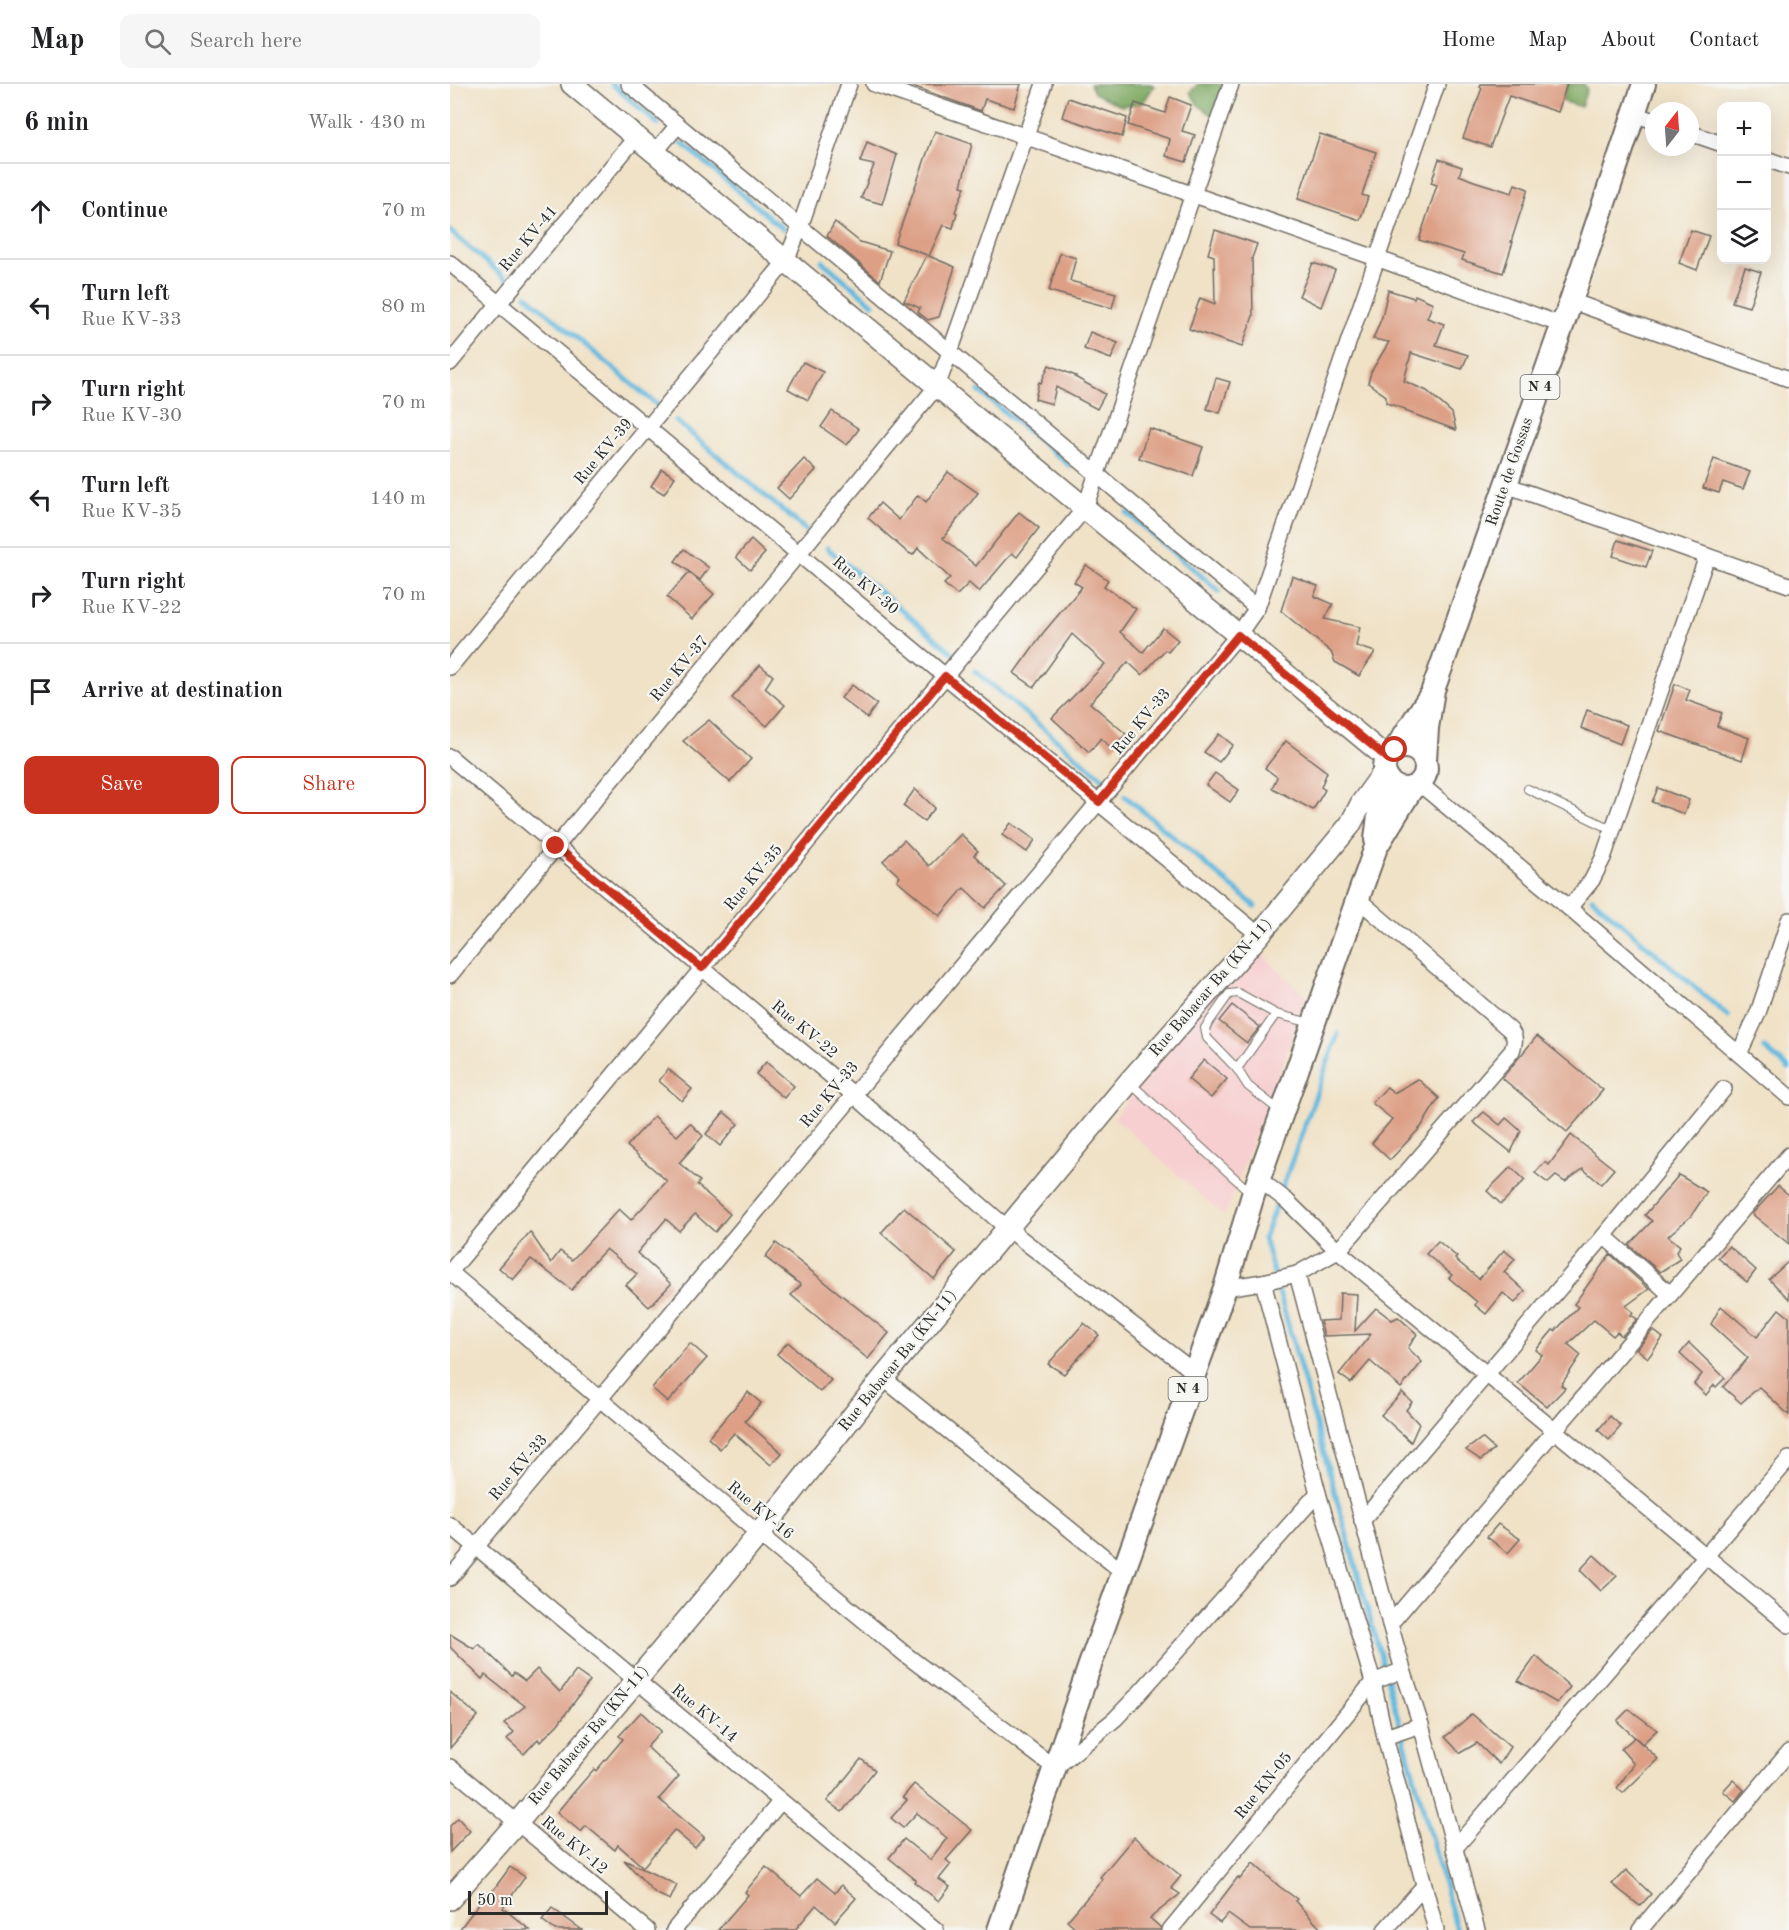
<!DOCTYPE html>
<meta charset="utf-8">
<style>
body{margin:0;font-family:"Old Standard TT",serif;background:#f6f6f6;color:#202124}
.controls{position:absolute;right:18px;top:18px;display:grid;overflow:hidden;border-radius:12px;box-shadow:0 6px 24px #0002}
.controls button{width:54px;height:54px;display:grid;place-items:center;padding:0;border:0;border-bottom:2px solid #e0e0e0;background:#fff;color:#202124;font:30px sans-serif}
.compass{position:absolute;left:1195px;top:18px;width:54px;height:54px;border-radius:50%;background:#fff;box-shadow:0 6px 24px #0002;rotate:17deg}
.scale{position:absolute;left:18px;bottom:15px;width:140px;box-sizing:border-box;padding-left:6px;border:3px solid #2b2b2b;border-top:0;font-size:16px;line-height:21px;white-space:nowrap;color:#2b2b2b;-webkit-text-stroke:4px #f6f6f2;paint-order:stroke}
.stop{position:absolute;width:18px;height:18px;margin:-14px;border:4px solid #c8321e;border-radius:50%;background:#fff}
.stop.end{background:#c8321e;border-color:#fff;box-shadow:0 2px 6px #0008}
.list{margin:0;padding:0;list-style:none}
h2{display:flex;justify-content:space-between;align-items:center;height:78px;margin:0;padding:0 24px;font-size:26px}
h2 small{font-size:20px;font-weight:400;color:#757577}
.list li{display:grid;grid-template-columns:39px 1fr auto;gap:18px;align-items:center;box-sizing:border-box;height:96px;padding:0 24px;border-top:2px solid #e0e0e0}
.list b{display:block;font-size:22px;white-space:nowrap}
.list p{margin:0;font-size:20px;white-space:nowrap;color:#757577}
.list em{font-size:20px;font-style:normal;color:#757577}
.actions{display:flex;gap:12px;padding:18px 24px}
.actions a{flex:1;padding:14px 0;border:2px solid #c8321e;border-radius:12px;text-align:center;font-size:21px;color:#c8321e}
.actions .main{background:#c8321e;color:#fff}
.icon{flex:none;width:33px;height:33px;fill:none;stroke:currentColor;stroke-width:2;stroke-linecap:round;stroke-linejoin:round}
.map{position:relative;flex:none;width:1339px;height:1846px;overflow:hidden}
header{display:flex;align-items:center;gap:36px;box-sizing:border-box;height:84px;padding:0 30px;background:#fff;border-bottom:2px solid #e0e0e0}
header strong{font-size:28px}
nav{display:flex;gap:33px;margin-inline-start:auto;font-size:21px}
.search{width:420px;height:54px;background:#f6f6f6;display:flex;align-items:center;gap:15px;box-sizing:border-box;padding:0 21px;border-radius:12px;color:#757577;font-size:22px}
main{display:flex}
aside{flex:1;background:#fff}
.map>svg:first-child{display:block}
.built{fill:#f7cfd0}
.forest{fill:#7ba760;stroke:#536946;stroke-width:1.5}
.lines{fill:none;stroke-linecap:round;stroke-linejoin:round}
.stream{stroke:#62b9df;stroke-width:5}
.building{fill:#dda087}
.lane-casing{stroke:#706b62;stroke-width:10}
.street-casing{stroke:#706b62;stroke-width:18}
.secondary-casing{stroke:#706b62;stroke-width:24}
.primary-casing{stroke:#706b62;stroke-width:26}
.lane{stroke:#fff;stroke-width:8}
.street{stroke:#fff;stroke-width:15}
.secondary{stroke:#fff;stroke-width:21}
.primary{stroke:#fff;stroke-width:22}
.route{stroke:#c8321e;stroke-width:8}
.labels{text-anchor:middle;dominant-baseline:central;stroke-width:4.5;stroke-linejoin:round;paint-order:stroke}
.shield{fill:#f6f6f2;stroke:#686867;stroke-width:1.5}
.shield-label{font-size:15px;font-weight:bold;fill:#2b2b2b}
.street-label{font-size:16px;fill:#2b2b2b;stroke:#f6f6f2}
</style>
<header>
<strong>Map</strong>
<div class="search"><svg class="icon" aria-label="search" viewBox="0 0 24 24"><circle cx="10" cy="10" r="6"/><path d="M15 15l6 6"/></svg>Search here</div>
<nav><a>Home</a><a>Map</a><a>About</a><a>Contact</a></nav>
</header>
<main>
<aside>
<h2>6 min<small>Walk · 430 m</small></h2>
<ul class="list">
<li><svg class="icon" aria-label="ahead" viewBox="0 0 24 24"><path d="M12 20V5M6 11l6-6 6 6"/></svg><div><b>Continue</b></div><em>70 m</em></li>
<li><svg class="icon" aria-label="left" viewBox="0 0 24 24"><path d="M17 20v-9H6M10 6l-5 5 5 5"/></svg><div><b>Turn left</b><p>Rue KV-33</p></div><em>80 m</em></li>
<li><svg class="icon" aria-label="right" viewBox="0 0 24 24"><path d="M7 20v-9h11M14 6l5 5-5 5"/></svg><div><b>Turn right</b><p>Rue KV-30</p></div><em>70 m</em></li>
<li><svg class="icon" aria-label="left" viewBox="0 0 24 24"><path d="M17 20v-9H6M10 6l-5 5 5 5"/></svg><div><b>Turn left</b><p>Rue KV-35</p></div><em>140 m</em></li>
<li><svg class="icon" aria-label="right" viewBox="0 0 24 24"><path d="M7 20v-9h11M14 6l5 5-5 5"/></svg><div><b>Turn right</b><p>Rue KV-22</p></div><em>70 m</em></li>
<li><svg class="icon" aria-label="arrive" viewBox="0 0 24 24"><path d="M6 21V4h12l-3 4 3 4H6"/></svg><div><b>Arrive at destination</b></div></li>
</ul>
<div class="actions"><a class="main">Save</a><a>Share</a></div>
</aside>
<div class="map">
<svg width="1339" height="1846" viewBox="0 0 1339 1846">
<rect width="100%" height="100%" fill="#f6f6f2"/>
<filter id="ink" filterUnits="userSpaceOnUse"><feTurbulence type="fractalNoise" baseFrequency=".0167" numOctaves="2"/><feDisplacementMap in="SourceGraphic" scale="12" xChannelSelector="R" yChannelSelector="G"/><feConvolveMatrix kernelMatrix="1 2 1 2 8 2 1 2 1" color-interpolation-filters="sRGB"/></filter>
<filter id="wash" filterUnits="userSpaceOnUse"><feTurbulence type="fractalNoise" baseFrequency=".008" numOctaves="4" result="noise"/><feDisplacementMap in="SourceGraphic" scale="24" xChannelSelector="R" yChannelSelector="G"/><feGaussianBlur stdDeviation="1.35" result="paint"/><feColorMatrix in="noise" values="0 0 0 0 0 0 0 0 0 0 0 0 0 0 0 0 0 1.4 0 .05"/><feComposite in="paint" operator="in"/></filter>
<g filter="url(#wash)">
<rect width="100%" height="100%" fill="#f0e2c7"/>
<polygon class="built" points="802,860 858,914 774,1132 664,1034"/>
<g class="forest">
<polygon points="640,0 701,0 704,2 693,19 671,22 644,9"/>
<polygon points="748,0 784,0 765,33 748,21 740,8"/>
<polygon points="1118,0 1134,0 1137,5 1131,23 1112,17"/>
</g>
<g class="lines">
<g class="stream">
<polyline points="162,0 208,40"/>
<polyline points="232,59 333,145"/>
<polyline points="0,147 59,197"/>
<polyline points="372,177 423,220"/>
<polyline points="76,211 207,321"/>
<polyline points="529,307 620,382"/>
<polyline points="226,337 356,446"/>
<polyline points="677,429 769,507"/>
<polyline points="377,464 508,573"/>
<polyline points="525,587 656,697"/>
<polyline points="675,712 805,822"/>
<polyline points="1142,814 1278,932"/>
<polyline points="888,950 814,1154 1007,1846"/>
<polyline points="1314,964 1339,985"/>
</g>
</g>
<g id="blocks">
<g class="building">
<polygon points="457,0 571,0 564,24 535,15 531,27"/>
<polygon points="1031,0 1117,0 1108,28 1059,12 1040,63 1013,54 1032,4 1030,3"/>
<polygon points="720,13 741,21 732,47 745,51 736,78 716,72 720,55 678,41 685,19 715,29"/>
<polygon points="618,14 677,34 672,53 612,33"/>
<polygon points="485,47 522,60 511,102 515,103 505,128 507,129 503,144 493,141 479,172 505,183 489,233 478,236 468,228 470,224 454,217 477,171 445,159"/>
<polygon points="870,50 926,68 912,111 918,113 910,136 848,115"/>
<polygon points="417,58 447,71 432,120 411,114 424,81 410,78"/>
<polygon points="989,75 1012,83 1009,91 1024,97 1062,109 1065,100 1078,105 1061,158 1063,158 1053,189 1012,176 1014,170 969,156 987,101 981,99"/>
<polygon points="385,138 410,158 440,167 430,197 377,152"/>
<polygon points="765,146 807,160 802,174 803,232 792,263 739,245 750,214 765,220 764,172 758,170"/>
<polygon points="1241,146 1259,152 1247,186 1229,179"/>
<polygon points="610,169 626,174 620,197 666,209 662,224 599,207"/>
<polygon points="863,179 885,186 871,223 849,212"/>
<polygon points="1295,183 1311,188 1299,223 1282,218"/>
<polygon points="938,206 964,214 965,211 983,219 977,234 994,240 986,261 1018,271 1012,285 961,269 954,297 977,307 1002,329 1006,346 955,327 955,325 936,319 936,312 918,299 921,288 939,258 923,255 932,233"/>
<polygon points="640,248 668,259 661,275 634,265"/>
<polygon points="353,278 373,288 358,316 338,305"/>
<polygon points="599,281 626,292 625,293 655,310 647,325 606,303 602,320 585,315 589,298 591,299"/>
<polygon points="766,294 780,298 770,329 757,325"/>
<polygon points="382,327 409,345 397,361 371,343"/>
<polygon points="699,344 753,363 743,392 689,374"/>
<polygon points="354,375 366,386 339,415 327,404"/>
<polygon points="1264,375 1300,388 1293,405 1273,398 1269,409 1253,404"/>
<polygon points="212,385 225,393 214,410 201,402"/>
<polygon points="498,388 528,409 493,454 526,482 569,428 589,444 567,473 562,469 529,508 519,499 507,511 494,500 500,494 468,464 463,471 457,468 418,434 430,419 449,436 468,411 476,418"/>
<polygon points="301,456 315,469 300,486 286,473"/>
<polygon points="1168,456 1202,467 1196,483 1163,472"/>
<polygon points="234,465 259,484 250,496 225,477"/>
<polygon points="636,481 658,496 654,502 686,525 670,548 693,568 713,544 728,556 718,568 715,566 692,591 678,578 640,619 676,650 662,665 651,654 639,668 602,634 655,580 622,550 584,603 564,589 593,549 632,503 624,498"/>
<polygon points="239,488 264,510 242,535 217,513"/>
<polygon points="842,492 868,502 864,512 883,520 875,535 910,543 906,562 925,568 909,592 885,578 881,568 831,527"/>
<polygon points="310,581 323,592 315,604 335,621 317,642 282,614"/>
<polygon points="1225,600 1240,606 1236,616 1272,629 1267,642 1299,654 1292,676 1209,647"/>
<polygon points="402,601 427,620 417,634 391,614"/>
<polygon points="1137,626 1177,641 1170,660 1131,644"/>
<polygon points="259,636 301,675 280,698 233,657"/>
<polygon points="769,650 783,661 769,678 754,668"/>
<polygon points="836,657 877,688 871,703 875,706 863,726 822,704 827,693 815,684"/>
<polygon points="765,689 789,706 780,718 756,701"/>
<polygon points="1208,704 1239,716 1234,730 1202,718"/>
<polygon points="465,705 485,724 474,737 453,722"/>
<polygon points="561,739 585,756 577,768 552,751"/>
<polygon points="511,750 528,767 524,771 556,802 535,824 514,804 490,832 447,796 450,793 433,777 454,756 479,782"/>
<polygon points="782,921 810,943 797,959 769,937"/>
<polygon points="1087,952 1153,1006 1117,1048 1052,994"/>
<polygon points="754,976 777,995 761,1014 738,995"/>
<polygon points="316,978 344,1002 334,1014 306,990"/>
<polygon points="218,985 242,1005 232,1017 209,997"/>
<polygon points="968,995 989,1014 971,1043 940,1076 922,1059 942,1035 922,1019 937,1003 944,1009"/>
<polygon points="274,1028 288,1040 270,1062 256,1050"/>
<polygon points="1034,1028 1050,1041 1056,1034 1071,1047 1061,1068 1023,1038"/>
<polygon points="204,1032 227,1052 240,1039 253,1052 229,1079 250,1097 247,1101 280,1130 265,1148 245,1130 229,1147 216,1135 187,1169 221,1200 199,1223 176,1201 187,1190 156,1165 141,1181 122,1206 81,1175 63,1196 49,1184 80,1148 101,1179 110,1167 122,1176 169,1125 181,1136 217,1097 177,1062"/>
<polygon points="1121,1051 1164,1085 1151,1100 1133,1085 1115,1098 1106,1092 1098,1099 1085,1089 1095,1078 1099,1081"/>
<polygon points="1061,1083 1075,1096 1051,1120 1037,1107"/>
<polygon points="1229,1091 1257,1108 1241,1132 1218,1152 1230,1162 1226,1168 1230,1175 1210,1188 1179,1161 1202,1137 1195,1131"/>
<polygon points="1328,1102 1339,1111 1339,1160 1302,1130"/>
<polygon points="454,1123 506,1168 484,1195 431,1149"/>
<polygon points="988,1157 1007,1173 1005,1175 1029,1195 1054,1166 1065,1175 1054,1188 1075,1207 1065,1219 1053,1209 1036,1230 1025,1221 1027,1218 999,1194 1002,1191 976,1170"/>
<polygon points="326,1159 439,1249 418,1275 341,1211 351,1201 315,1173"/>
<polygon points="1279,1162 1306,1186 1297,1198 1268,1174"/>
<polygon points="1160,1170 1199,1205 1176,1222 1183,1228 1181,1231 1187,1235 1172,1252 1167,1248 1163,1252 1144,1236 1118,1260 1131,1271 1111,1301 1115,1304 1097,1323 1068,1299 1092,1271 1086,1266 1103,1246 1105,1247 1128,1223 1124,1220"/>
<polygon points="1339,1177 1339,1215 1319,1195"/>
<polygon points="890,1209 907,1210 905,1247 926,1224 942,1236 948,1233 967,1250 958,1264 972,1278 951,1304 920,1277 901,1299 889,1290 921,1250 874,1252 870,1237 889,1236"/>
<polygon points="1271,1222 1307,1253 1329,1225 1339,1233 1339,1331 1309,1303 1291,1319 1273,1303 1298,1274 1261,1240"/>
<polygon points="634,1239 649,1251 614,1290 598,1280"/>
<polygon points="1203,1246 1213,1254 1198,1274 1187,1265"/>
<polygon points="338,1258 381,1296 370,1308 327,1270"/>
<polygon points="240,1259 257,1274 218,1318 202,1304"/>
<polygon points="1239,1259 1275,1294 1266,1303 1264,1301 1256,1311 1244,1300 1252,1290 1230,1270"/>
<polygon points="298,1308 311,1319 295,1337 332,1369 321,1381 284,1349 270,1365 258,1354"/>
<polygon points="952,1308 962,1318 956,1326 969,1340 961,1358 931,1331"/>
<polygon points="1160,1332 1171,1342 1159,1356 1148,1346"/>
<polygon points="1032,1354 1044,1365 1031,1376 1016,1366"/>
<polygon points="1048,1440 1070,1455 1058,1469 1037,1453"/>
<polygon points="1144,1471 1167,1492 1151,1507 1130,1486"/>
<polygon points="0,1550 24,1565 29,1560 62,1592 64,1589 75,1597 87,1585 110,1608 126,1587 140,1597 108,1640 90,1658 88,1655 74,1670 57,1655 64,1648 54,1639 75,1622 35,1591 32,1595 0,1563"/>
<polygon points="1086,1572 1120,1603 1107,1619 1068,1597"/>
<polygon points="0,1608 28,1632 0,1664"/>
<polygon points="1179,1625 1207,1646 1192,1660 1167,1637"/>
<polygon points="191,1628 211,1647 197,1663 229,1692 209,1715 254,1753 245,1764 224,1746 193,1783 168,1761 165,1766 136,1742 131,1748 107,1728 144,1685 146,1687 173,1655 169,1652"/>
<polygon points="1022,1630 1060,1663 1049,1680 1027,1659 1010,1669 995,1653"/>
<polygon points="1185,1653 1208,1675 1173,1709 1167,1704 1184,1680 1171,1665"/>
<polygon points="411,1675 425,1686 392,1728 377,1717"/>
<polygon points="1283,1696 1294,1706 1285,1717 1273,1707"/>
<polygon points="464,1700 522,1746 496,1776 501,1780 489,1795 500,1803 489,1817 464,1798 466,1796 439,1774 454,1755 480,1776 497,1754 467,1729 453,1744 441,1734 457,1716 453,1713"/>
<polygon points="8,1734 20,1747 0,1768 0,1742"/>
<polygon points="684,1753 731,1792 721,1804 730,1810 700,1834 711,1844 710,1846 627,1846 617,1837 653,1795 650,1793"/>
<polygon points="174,1776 227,1801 220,1816 205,1809"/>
<polygon points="803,1779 830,1803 847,1815 845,1817 872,1846 800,1846 778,1830 770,1839 759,1831 788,1793 790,1795"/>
<polygon points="60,1783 75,1793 53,1824 80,1846 9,1846 36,1810 39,1812"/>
<polygon points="316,1783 351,1812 367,1794 385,1809 391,1801 406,1814 385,1838 366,1821 345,1846 268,1846 298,1811 295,1808"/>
<polygon points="1176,1786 1201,1810 1190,1822 1162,1800"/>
<polygon points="102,1824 132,1846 105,1846 92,1836"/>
</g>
</g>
</g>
<g filter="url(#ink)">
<use href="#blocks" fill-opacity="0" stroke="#706b62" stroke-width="1.5"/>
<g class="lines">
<defs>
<g id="lane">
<polyline points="1078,705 1163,746"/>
<polyline points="787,985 826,930"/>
<polyline points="680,999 800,1108"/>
<polyline points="829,1026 798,1002 787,985 757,954 755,944 779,910 788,909 826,930 861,939"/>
</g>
<g id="street">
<polyline points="179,0 807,524"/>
<polyline points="424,0 926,174 1112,241"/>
<polyline points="1184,30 1204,37"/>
<polyline points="1240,49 1272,60"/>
<polyline points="205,68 228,41"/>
<polyline points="1316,75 1339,83"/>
<polyline points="0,179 495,592 809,851"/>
<polyline points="1121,217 1339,295"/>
<polyline points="0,279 186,53"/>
<polyline points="1056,401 1339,501"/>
<polyline points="0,583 336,177 350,143 399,0"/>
<polyline points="0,673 404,1011 557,1144 744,1288"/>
<polyline points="970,700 1119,824 1339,1013"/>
<polyline points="1119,824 1142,796 1153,774 1257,472"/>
<polyline points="0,891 487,302 500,268 594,0"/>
<polyline points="1289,970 1308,929 1339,836"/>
<polyline points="809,1095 837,1117 888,1167 1339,1541"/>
<polyline points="1154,1152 1220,1210"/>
<polyline points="0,1188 635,424 781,0"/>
<polyline points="0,1188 309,1450 456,1571 605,1684 665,1635 686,1613 868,1409"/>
<polyline points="847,1190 940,1540 953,1586 971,1641 1027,1846"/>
<polyline points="813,1198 868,1409 923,1598 935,1653 986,1846"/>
<path d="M775,1204l38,-6 34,-8 41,-23 174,-200c3,-9 4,-14 -2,-21l-151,-130"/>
<polyline points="433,1294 674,1489"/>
<polyline points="912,1437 1154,1152 1274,1005"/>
<polyline points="0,1441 486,1846"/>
<polyline points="0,1494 788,551 807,524 987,0"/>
<polyline points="940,1540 1339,1071"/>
<polyline points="935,1653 971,1641"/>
<polyline points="0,1683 197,1846"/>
<polyline points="1004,1765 1339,1375"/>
<polyline points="224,1846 331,1717"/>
<polyline points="720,1846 923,1598 953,1586"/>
<polyline points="935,1846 974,1802"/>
<polyline points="1190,1846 1339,1668"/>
</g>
<g id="secondary">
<polyline points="122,0 937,674"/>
<polyline points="0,1815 67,1739 309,1450 433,1294 679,998 809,851 900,741 911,720 934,688"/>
</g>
<g id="primary">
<circle cx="955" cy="684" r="21"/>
<polyline points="945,666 978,615"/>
<polyline points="975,676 977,644 983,606 1121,217 1194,0"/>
<polyline points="926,755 930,723 937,694"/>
<polyline points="549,1846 640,1581 775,1204 803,1111 926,763 962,704"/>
</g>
</defs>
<use href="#lane" class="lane-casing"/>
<use href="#street" class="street-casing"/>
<use href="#secondary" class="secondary-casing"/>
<use href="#primary" class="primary-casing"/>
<use href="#lane" class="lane"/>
<use href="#street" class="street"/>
<use href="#secondary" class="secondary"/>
<use href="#primary" class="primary"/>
</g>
</g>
<g class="lines" filter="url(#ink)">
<polyline class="route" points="106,762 252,884 495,592 649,718 788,551 937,674 945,666"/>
</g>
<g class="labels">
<g class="shield">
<rect x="1070.5" y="291" width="39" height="24" rx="4.5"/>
<rect x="718.5" y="1293" width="39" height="24" rx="4.5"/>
</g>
<g class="shield-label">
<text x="1090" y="303">N 4</text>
<text x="738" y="1305">N 4</text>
</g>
<g class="street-label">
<text transform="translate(79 155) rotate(-50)">Rue KV-41</text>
<text transform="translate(154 368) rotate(-50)">Rue KV-39</text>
<text transform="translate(1060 388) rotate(-71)">Route de Gossas</text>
<text transform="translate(415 502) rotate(40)">Rue KV-30</text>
<text transform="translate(230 585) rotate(-50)">Rue KV-37</text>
<text transform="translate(692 638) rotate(-50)">Rue KV-33</text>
<text transform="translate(304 794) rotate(-50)">Rue KV-35</text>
<text transform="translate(761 904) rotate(-49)">Rue Babacar Ba (KN-11)</text>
<text transform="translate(354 946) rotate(40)">Rue KV-22</text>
<text transform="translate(380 1011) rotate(-50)">Rue KV-33</text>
<text transform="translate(448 1277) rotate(-51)">Rue Babacar Ba (KN-11)</text>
<text transform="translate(69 1384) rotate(-50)">Rue KV-33</text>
<text transform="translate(310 1427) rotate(40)">Rue KV-16</text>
<text transform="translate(254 1630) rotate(40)">Rue KV-14</text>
<text transform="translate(139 1652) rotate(-50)">Rue Babacar Ba (KN-11)</text>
<text transform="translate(814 1702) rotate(-51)">Rue KN-05</text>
<text transform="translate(124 1762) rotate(40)">Rue KV-12</text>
</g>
</g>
</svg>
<div class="controls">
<button>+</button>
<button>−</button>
<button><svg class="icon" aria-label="layers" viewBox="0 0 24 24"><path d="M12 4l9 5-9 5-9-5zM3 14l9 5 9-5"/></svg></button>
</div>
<svg class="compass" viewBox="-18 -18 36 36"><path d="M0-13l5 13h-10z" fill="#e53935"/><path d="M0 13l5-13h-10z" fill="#757577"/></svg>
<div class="scale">50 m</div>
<div class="stop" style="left:945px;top:666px"></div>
<div class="stop end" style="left:106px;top:762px"></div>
</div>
</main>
